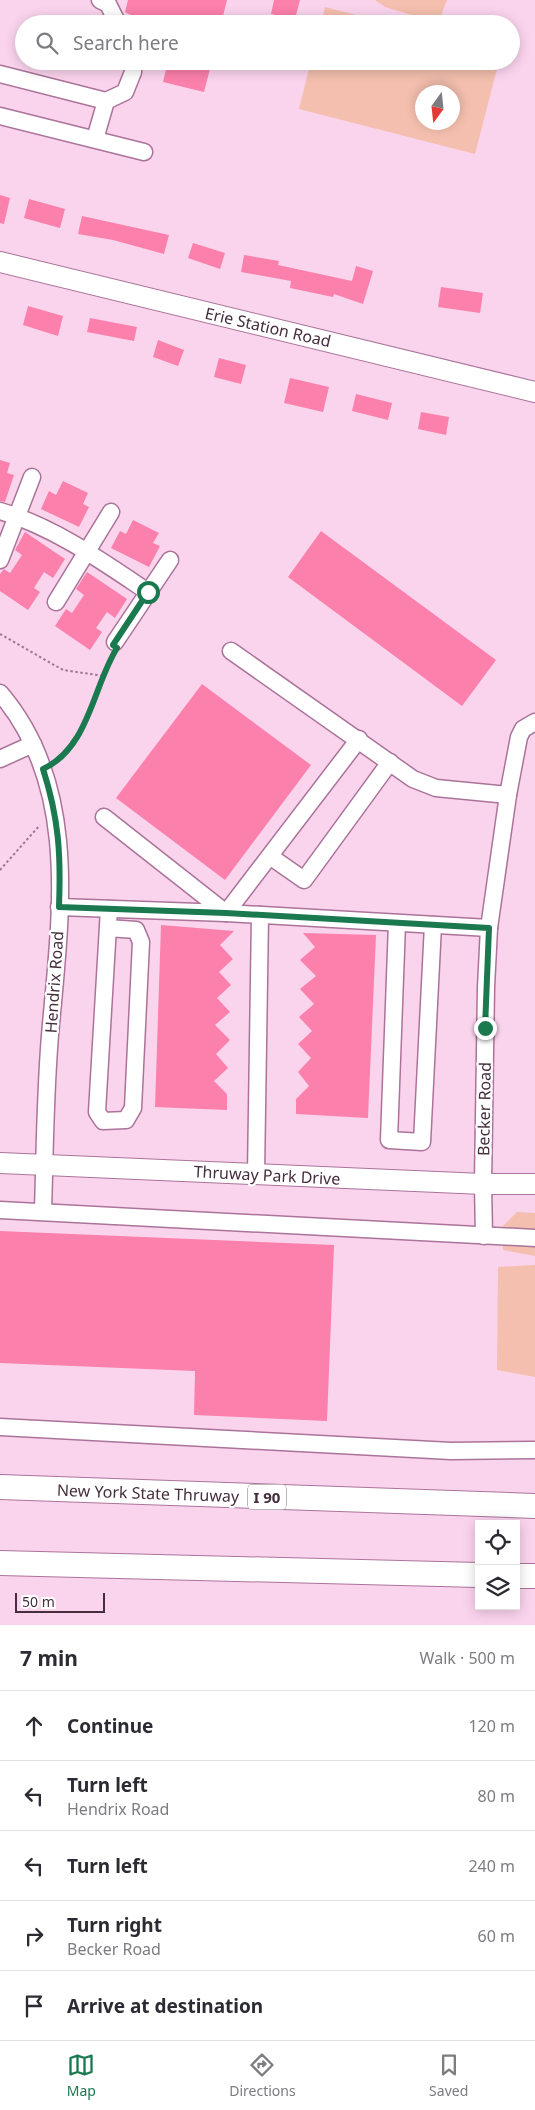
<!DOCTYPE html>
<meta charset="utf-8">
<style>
body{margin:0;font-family:"Noto Sans",sans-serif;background:#f7f7f7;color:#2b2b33}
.controls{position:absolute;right:15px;bottom:15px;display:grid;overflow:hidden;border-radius:0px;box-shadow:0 2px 12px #0003}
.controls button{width:45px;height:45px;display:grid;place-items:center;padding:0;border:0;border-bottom:1px solid #e1e1e2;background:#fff;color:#2b2b33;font:25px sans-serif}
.compass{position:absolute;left:415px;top:85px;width:45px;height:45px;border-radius:50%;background:#fff;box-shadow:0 2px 12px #0003;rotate:195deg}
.scale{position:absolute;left:15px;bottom:12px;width:90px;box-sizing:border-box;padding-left:5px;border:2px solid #452d3d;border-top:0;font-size:14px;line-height:18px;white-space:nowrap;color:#452d3d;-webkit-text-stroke:4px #fff;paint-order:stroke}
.stop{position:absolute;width:15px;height:15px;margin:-11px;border:4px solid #1b7950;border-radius:50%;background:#fff}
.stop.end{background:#1b7950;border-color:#fff;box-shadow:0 1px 5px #0008}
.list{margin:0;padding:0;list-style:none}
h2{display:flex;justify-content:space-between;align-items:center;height:65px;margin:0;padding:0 20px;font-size:21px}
h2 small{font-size:16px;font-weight:400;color:#7c7c81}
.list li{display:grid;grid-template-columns:32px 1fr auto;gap:15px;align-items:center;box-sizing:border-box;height:70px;padding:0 20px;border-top:1px solid #e1e1e2}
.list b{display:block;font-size:19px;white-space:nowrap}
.list p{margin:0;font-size:16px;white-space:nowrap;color:#7c7c81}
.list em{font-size:16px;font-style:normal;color:#7c7c81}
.icon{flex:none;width:28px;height:28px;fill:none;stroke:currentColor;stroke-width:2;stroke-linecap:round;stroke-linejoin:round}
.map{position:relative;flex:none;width:535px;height:1625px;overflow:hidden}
.search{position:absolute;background:#fff;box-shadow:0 2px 12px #0003;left:15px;right:15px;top:15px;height:55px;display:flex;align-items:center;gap:12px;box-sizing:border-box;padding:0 18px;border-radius:28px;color:#7c7c81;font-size:19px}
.sheet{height:415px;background:#fff}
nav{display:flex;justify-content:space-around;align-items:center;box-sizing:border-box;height:70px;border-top:1px solid #e1e1e2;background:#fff;font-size:14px;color:#7c7c81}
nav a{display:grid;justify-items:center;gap:2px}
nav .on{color:#1b7950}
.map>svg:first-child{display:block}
.green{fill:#f4bfae;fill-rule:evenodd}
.building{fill:#fb80ab}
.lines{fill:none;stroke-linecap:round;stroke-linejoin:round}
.minor-casing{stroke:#ab7399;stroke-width:19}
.major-casing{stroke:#ab7399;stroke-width:22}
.highway-casing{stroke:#ab7399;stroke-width:26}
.path{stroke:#997b8f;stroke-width:2;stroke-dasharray:2.5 2.5;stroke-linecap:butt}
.minor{stroke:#fff;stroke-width:16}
.major{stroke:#fff;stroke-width:20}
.highway{stroke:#fff;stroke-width:24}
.route{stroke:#1b7950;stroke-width:6}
.labels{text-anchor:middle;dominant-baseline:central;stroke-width:4.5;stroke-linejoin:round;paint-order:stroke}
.shield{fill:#fff;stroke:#7d6c77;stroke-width:1}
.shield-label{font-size:15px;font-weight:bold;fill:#452d3d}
.street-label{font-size:16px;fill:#452d3d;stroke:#fff}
</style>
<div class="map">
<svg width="535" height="1625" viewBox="0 0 535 1625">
<rect width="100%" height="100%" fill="#fad4ed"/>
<g class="green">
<polygon points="375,0 447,0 438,23 385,7"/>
<polygon points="325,7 391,24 321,24"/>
<path d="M311,61h188l-24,93 -176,-45zM452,92v30h-30v-30z"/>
<polygon points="517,1212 535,1213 535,1256 503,1250 501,1228"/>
<polygon points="535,1265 535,1377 497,1370 498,1267"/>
</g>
<g class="building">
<polygon points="128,0 227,0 221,24 177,24 179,19 153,22 136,18 125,12"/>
<polygon points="274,0 300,0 295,19 271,14"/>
<polygon points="168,61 212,61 204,92 163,82"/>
<polygon points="0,195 10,198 4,224 0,223"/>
<polygon points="29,199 65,209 60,228 24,218"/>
<polygon points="82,216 169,235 164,254 113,240 78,234"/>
<polygon points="193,243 225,253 220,269 188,258"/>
<polygon points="244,255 279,261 278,265 352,281 356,266 373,271 363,304 334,294 333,297 290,288 291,281 241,272"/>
<polygon points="441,287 483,293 480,313 438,307"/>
<polygon points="28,306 63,316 58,336 23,325"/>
<polygon points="90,318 137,327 134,341 87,332"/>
<polygon points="158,340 184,350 178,366 153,357"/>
<polygon points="219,358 246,365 241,384 214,377"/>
<polygon points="290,378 329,387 323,412 284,403"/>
<polygon points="356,394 392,403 388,420 352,411"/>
<polygon points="421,412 449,417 446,435 418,429"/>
<polygon points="0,460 10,463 7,473 14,475 5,502 0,501"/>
<polygon points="63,481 88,493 83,504 89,507 79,527 41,509 49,491 56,495"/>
<polygon points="133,520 159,533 153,543 160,546 149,567 111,548 120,531 126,534"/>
<polygon points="321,531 496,660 462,706 288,577"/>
<polygon points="25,532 65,559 53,578 44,572 34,588 40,592 28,610 0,591 0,574 4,569 10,573 22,555 15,550"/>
<polygon points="87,572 127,599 115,618 107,612 96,628 102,632 90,650 55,626 66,609 72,613 84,595 76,589"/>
<polygon points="202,684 311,765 225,880 116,798"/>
<polygon points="161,925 234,931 220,945 233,959 219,972 231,985 217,998 230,1012 215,1025 230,1040 216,1054 228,1068 214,1081 227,1094 227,1110 155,1107"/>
<polygon points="303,933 376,935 368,1118 296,1114 296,1099 309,1086 298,1072 311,1058 298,1044 312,1031 299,1017 314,1004 300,989 316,976 300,960 315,947"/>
<polygon points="0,1231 334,1245 327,1421 194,1415 195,1371 0,1363"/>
</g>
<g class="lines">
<defs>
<g id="minor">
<polyline points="100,0 108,4 118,24"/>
<polyline points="0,74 106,101 125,92 133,72 133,61"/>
<polyline points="0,116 144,152"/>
<polyline points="95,139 106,101"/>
<path d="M0,511c54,16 102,50 148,81"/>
<polyline points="0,560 32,477"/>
<polyline points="56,602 111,512"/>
<polyline points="115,642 170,560"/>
<polyline points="231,651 413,779 436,788 508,795"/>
<path d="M0,693c79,92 61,220 51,331 -6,62 -6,125 -8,186"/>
<polyline points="0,759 33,744"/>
<polyline points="104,817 226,913 359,739"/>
<polyline points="271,857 304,880 390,762"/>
<polyline points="59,907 226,913 489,928"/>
<polyline points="397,923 389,1140 422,1142 433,925"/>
<polyline points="108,928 136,930 141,942 133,1108 126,1120 103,1121 97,1112 109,909"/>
<polyline points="256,1174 260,915"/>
<polyline points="0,1210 535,1238"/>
<polyline points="484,1236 483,1184 486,987 489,928 508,795 519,737 523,729 535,722"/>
<polyline points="0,1427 451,1451 535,1450"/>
</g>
<g id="major">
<polyline points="0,262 535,392"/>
<polyline points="0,1163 483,1184 535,1184"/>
</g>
<g id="highway">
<polyline points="0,1487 535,1506"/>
<polyline points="0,1563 479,1575"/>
<polyline points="516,1576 535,1576"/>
</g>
</defs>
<use href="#minor" class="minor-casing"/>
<use href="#major" class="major-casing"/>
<use href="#highway" class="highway-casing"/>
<g class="path">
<polyline points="0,634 63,670 104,676"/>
<polyline points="56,763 83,727 113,655"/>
<polyline points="0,870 40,825"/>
</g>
<use href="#minor" class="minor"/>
<use href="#major" class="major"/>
<use href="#highway" class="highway"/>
</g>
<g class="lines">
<path class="route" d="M148,592l-35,53 4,3c-24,38 -28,100 -74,121 16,50 18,86 16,138l167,6 263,15 -4,100"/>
</g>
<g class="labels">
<rect class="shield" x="248" y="1484.5" width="38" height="25" rx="4"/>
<g class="shield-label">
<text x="267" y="1497">I 90</text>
</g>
<g class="street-label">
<text transform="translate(268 327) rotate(13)">Erie Station Road</text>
<text transform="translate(54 982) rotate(-86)">Hendrix Road</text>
<text transform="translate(484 1109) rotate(-89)">Becker Road</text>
<text transform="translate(267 1175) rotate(3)">Thruway Park Drive</text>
<text transform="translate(148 1493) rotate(2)">New York State Thruway</text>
</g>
</g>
</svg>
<div class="controls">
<button><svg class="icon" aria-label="locate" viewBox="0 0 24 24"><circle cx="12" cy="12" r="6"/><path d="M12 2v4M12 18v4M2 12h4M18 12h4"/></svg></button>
<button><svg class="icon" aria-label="layers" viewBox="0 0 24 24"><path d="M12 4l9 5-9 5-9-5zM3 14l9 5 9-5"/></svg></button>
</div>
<svg class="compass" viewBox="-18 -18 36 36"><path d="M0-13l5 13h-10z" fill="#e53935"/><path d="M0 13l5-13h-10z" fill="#7c7c81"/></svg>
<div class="scale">50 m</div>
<div class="stop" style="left:148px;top:592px"></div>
<div class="stop end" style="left:485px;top:1028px"></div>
<div class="search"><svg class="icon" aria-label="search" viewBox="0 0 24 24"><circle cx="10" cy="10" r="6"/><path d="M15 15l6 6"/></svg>Search here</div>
</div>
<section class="sheet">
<h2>7 min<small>Walk · 500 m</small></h2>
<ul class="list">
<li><svg class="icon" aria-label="ahead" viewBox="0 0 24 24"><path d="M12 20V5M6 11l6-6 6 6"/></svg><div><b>Continue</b></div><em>120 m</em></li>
<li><svg class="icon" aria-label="left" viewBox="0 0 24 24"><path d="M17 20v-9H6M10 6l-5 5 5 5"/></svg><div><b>Turn left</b><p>Hendrix Road</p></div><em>80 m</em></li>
<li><svg class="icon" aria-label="left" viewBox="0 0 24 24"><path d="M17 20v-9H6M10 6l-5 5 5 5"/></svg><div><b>Turn left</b></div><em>240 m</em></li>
<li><svg class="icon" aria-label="right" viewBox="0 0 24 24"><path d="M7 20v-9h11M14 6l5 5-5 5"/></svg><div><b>Turn right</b><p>Becker Road</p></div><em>60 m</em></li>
<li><svg class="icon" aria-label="arrive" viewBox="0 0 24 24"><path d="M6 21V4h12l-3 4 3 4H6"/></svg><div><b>Arrive at destination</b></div></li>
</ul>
</section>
<nav>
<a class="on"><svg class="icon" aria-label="map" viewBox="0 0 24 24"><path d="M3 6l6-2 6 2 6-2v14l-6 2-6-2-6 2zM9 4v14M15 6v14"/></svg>Map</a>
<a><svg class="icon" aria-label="directions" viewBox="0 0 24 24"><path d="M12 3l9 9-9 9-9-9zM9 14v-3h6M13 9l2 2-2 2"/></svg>Directions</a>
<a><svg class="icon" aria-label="saved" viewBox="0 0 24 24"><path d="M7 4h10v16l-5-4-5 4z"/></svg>Saved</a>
</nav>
